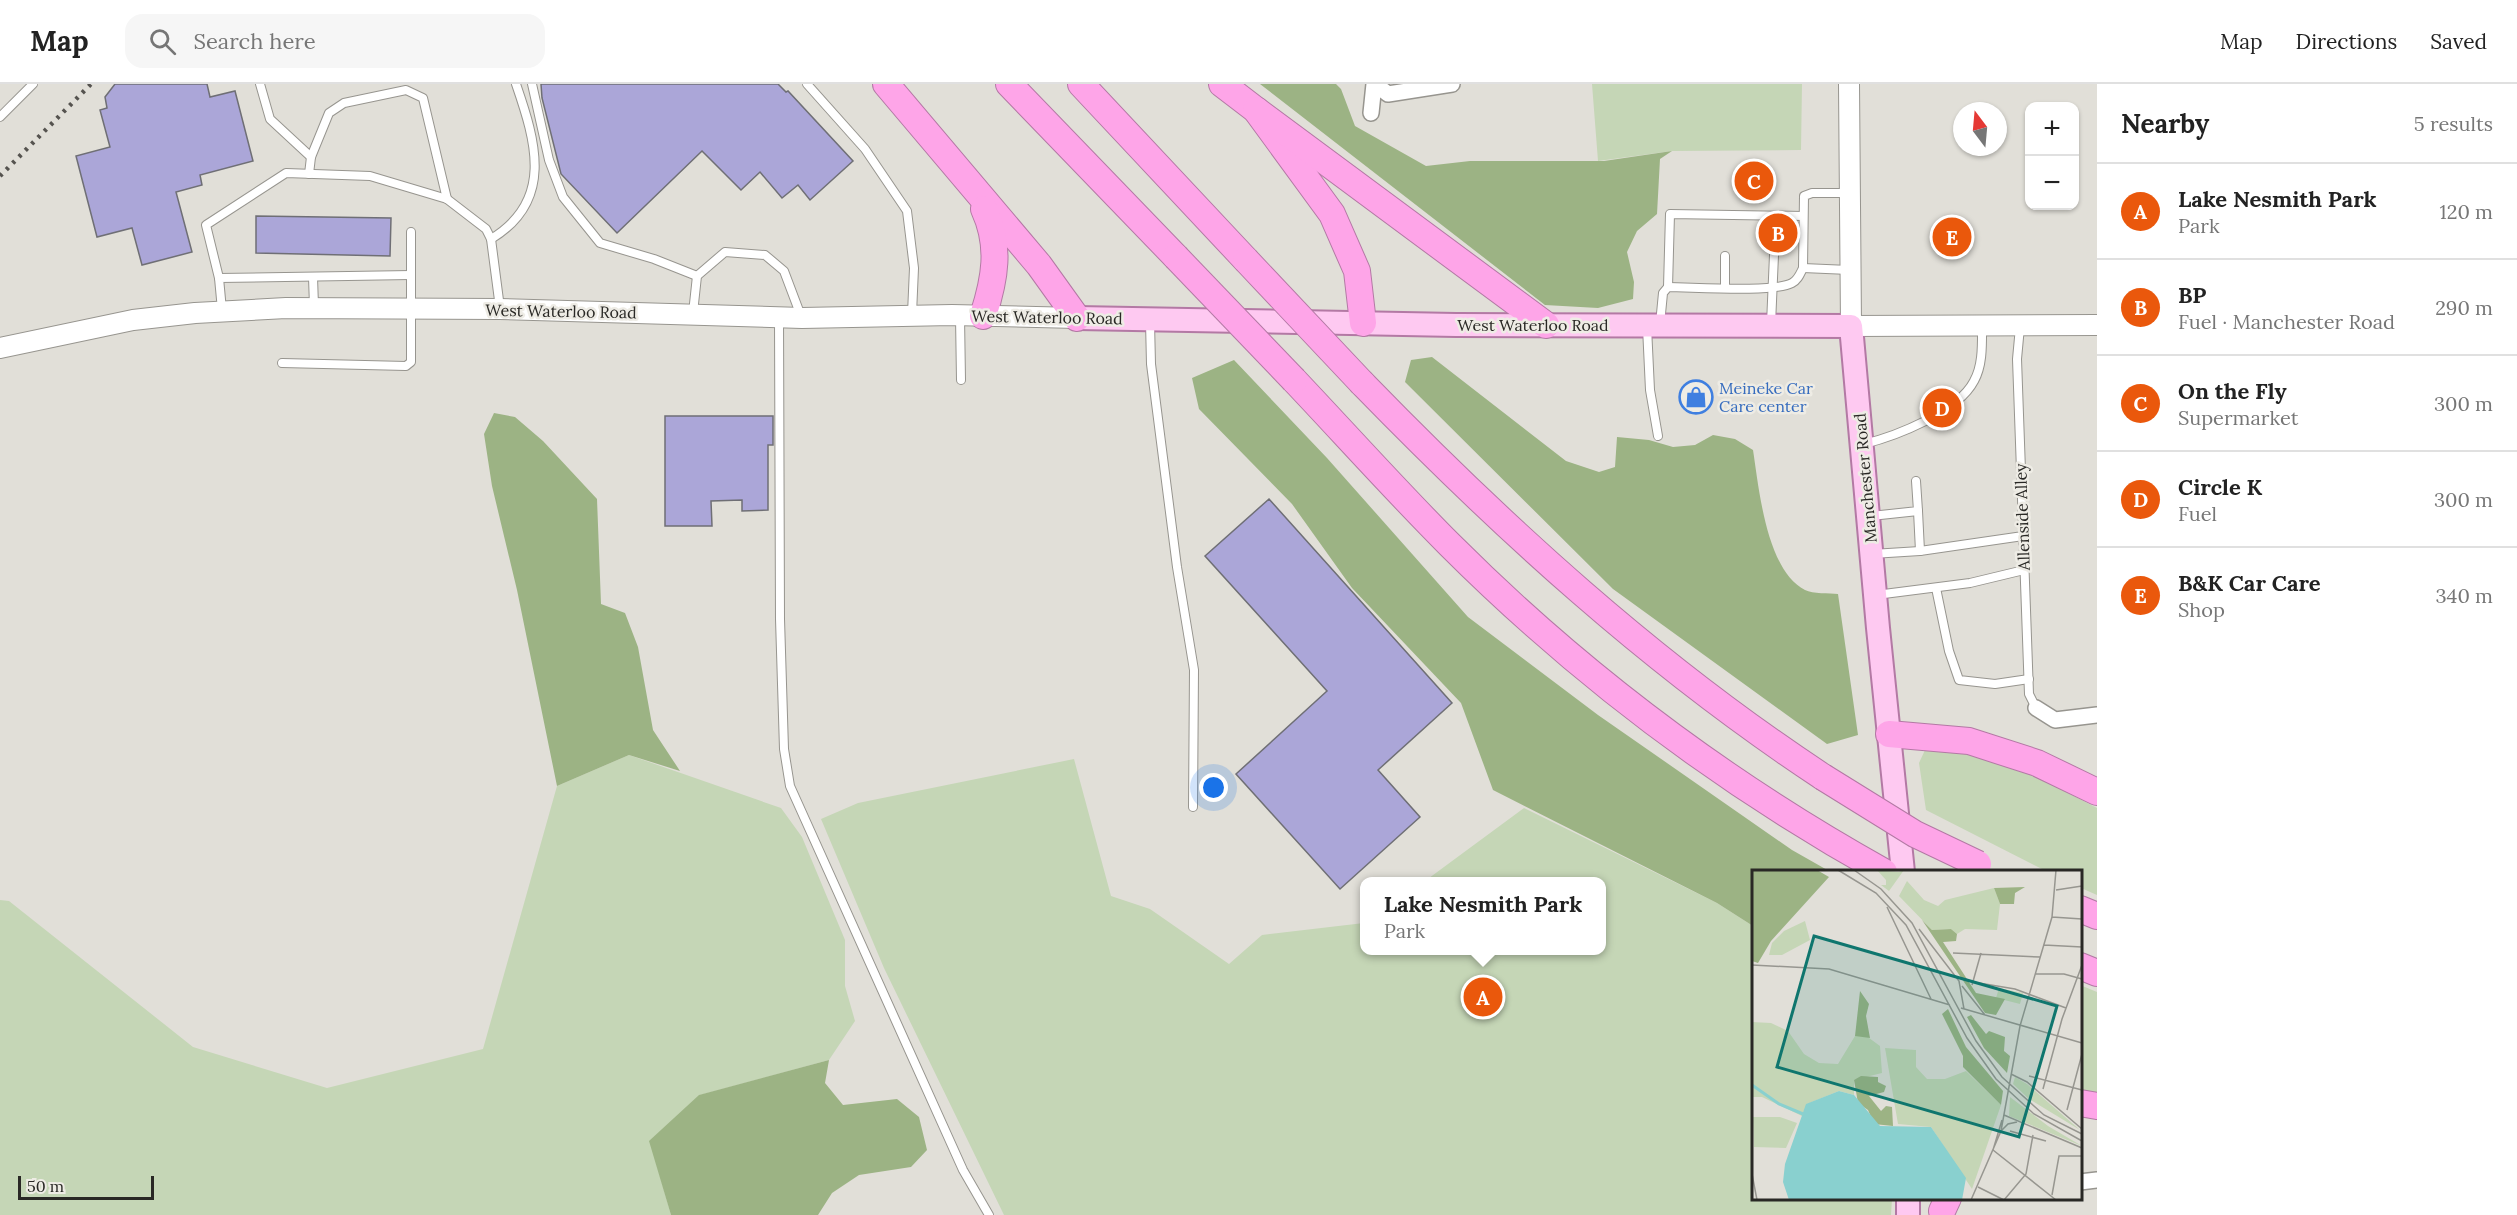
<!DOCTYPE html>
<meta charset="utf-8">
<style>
body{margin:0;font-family:Lora,serif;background:#f6f6f6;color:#222}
.controls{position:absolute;right:18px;top:18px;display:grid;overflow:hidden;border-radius:12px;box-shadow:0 2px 4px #0004}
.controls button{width:54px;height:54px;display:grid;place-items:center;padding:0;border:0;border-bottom:2px solid #e0e0e0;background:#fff;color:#222;font:30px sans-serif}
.compass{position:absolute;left:1953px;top:18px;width:54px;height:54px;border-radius:50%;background:#fff;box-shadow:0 2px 4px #0004;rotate:344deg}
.scale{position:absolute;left:18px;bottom:15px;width:136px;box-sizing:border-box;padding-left:6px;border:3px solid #292825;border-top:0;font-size:16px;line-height:21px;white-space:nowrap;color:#292825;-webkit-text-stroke:4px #eeece5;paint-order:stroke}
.you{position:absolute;left:1214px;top:704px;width:21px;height:21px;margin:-15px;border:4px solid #fff;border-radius:50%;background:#1a73e8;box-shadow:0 0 0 9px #1a73e833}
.badge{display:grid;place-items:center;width:39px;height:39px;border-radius:50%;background:#ea580c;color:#fff;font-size:20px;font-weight:700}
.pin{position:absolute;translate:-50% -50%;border:3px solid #fff;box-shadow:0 2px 6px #0006}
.popup{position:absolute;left:1360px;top:793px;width:246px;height:78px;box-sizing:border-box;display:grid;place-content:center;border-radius:12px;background:#fff;filter:drop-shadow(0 2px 4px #0005);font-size:20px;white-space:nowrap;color:#767676}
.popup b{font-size:22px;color:#222}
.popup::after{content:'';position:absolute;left:50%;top:100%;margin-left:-12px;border:12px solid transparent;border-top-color:#fff}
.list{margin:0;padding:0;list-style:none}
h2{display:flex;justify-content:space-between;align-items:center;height:78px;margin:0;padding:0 24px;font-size:26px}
h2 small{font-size:20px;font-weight:400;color:#767676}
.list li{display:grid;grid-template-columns:39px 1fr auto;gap:18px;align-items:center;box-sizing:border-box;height:96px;padding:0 24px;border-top:2px solid #e0e0e0}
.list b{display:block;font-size:22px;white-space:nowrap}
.list p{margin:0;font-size:20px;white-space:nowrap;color:#767676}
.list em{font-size:20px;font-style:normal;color:#767676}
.icon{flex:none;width:33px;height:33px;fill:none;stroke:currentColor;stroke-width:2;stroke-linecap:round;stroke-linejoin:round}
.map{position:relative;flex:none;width:2097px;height:1131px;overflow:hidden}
header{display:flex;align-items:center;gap:36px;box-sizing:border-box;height:84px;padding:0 30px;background:#fff;border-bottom:2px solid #e0e0e0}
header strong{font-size:28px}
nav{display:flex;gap:33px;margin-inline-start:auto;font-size:21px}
.search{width:420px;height:54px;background:#f6f6f6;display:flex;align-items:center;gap:15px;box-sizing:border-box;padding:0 21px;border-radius:18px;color:#767676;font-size:22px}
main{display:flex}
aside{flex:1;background:#fff}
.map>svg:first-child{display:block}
.green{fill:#c5d6b6}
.forest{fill:#9cb384}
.building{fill:#aba6d8;stroke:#6f6f75;stroke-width:1.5}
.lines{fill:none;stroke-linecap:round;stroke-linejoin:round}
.service-casing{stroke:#97958f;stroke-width:10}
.minor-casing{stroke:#97958f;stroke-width:18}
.secondary-casing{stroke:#97958f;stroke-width:22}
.primary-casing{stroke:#b379a4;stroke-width:26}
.motorway-casing{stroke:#b379a4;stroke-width:28}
.service{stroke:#fff;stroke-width:8}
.minor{stroke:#fff;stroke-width:15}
.secondary{stroke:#fff;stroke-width:20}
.primary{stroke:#fec9f1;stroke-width:22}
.motorway{stroke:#fea5e8;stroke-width:26}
.rail{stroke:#55534f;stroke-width:4.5;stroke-dasharray:3 6;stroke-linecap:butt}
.motorway-bridge-casing{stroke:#b379a4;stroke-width:28;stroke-linecap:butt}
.motorway-bridge{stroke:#fea5e8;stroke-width:26}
.labels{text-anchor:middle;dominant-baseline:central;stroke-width:5;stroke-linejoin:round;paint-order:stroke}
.street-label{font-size:16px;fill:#292825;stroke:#eeece5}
.shop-label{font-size:16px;fill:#366cbe;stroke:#eeece5;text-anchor:start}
.inset-river{fill:none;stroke:#89d0cf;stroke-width:3}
.inset-road{fill:none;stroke:#979690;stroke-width:1.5}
.view{fill:#0f766e;fill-opacity:0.15;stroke:#0f766e;stroke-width:3}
.inset-edge{fill:none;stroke:#292825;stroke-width:3}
</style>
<header>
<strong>Map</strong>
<div class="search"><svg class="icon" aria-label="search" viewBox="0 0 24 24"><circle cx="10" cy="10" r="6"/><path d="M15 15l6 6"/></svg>Search here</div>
<nav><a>Map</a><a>Directions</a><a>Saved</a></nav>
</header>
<main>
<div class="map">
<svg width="2097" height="1131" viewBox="0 0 2097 1131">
<rect width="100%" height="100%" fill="#e1dfd8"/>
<g class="green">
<polygon points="1592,0 1802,0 1801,66 1672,67 1598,77"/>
<polygon points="1945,663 2039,694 2097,724 2097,811 2081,804 2080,788 2046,787 1926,726 1919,679 1925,666"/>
<polygon points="629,671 781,724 802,753 845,856 845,902 855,937 829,976 700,1011 650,1057 671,1131 0,1131 0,816 9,817 193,963 327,1004 483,965 557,702"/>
<polygon points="1074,675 1111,812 1150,825 1229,880 1262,851 1364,839 1364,866 1601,866 1601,798 1425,797 1524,724 1717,819 1753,842 1754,1114 1892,1115 1891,1131 1004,1131 884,884 821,735 858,719"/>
<polygon points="2080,901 2097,908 2097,1011 2081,1008"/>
</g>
<g class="forest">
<polygon points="1260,0 1336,0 1341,5 1355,42 1426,82 1470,77 1604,77 1672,67 1660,75 1657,130 1637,147 1627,168 1634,198 1633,215 1598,224 1545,221"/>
<path d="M1432,273l134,104 33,11 16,-5 2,-30 32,3 24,7 22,-2 18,-10 22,4 18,11c6,38 13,120 52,140 8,4 24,3 33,4l20,141 -31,9 -214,-155 -208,-207 6,-22z"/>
<polygon points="1234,276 1327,374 1468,533 1598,631 1792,766 1829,787 1754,788 1753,842 1717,819 1493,706 1461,619 1352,504 1292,420 1199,325 1192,294"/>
<polygon points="494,329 515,333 543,357 597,415 601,520 625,529 638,563 653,646 680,687 629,671 557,702 517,506 492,402 484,350"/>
<polygon points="829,976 825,999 843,1021 897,1015 919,1033 927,1066 911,1083 859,1091 832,1109 818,1131 671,1131 649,1057 699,1011"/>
</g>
<g class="building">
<polygon points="115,0 207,0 210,13 235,7 253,77 200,91 202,101 176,108 192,168 142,181 132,144 97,153 76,72 110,63 100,26 107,24 105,13"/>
<polygon points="541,0 778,0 786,8 788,7 853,77 810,116 798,101 782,114 760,88 741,106 702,67 617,149 561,90 542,14"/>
<polygon points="256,132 391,134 390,172 256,169"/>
<polygon points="665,332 773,332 773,361 768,361 768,426 742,427 742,416 711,417 712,442 665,442"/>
<polygon points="1269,415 1452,619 1378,686 1420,733 1340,805 1236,690 1327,607 1205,472"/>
</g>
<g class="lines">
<defs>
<g id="service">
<polyline points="260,0 270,35 311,73"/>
<polyline points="532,0 549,76 563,113 600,159 654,175 697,192"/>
<polyline points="807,0 865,65 907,127 914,184 912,230"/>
<polyline points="0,33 33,0"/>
<polyline points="309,90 311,73 329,29 344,19 406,6 423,14 447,115"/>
<path d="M491,155c63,-38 45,-97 25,-155"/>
<polyline points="1803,184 1849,186"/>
<polyline points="313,193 314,222"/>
<polyline points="219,194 206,141 286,89 370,92 447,115 486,145 491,155 500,224"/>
<polyline points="1668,203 1670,130 1803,132"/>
<polyline points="1725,203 1725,172"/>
<polyline points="222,226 219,194 411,191"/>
<polyline points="693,229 697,192 725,168 765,171 784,187 801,232"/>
<polyline points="960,233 961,296"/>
<polyline points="779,234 780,535 784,665 790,702 963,1086 989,1131"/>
<polyline points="1150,238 1151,280 1177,483 1194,586 1193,723"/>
<path d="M1660,240l3,-31 5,-6c25,0 105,6 124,-4 6,-3 8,-9 11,-15l1,-72 8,-3h37"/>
<polyline points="1771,240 1774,171"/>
<polyline points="1647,243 1650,306 1658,352"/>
<polyline points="2020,243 2017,275 2029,610 2036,624"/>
<polyline points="282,279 406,282 411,278 411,148"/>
<path d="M1864,360c32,-8 94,-32 110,-63 9,-16 8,-37 8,-55"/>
<polyline points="1918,427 1920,467"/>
<polyline points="1871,432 1918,427 1916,397"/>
<polyline points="1872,470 1920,467 2023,452"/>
<polyline points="1936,504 1949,567 1959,596 1995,600 2029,595"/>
<polyline points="1876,511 1970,499 2024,486"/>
</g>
<g id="minor">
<polyline points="1375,0 1388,10 1452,0"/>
<polyline points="1371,29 1374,0"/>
<polyline points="2036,624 2055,636 2097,631"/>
<polyline points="2080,1098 2097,1096"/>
</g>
<g id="secondary">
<polyline points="1849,0 1851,242 2097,241"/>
<polyline points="0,264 133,236 195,229 286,224 500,225 802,234 952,231 1077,234"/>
</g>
<g id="primary">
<polyline points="1077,234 1456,241 1851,242 1878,544 1903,788"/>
<polyline points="1908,1114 1908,1131"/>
</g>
<g id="motorway">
<polyline points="886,0 1039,181 1077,234"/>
<polyline points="1009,0 1176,173"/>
<polyline points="1081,0 1246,176"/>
<polyline points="1222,0 1256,26 1332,130 1357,187 1363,239"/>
<polyline points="1256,26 1546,241"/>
<path d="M983,232c12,-37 18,-70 1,-107"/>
<path d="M1294,296c52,55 103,112 156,165 128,128 276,239 434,327"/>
<path d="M1362,299c142,146 291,282 461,394"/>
<polyline points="1889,650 1969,657 2037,679 2097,708"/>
<polyline points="2080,825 2097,832"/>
<polyline points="2080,882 2097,889"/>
<polyline points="2080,1019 2097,1022"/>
<polyline points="1942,1127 1948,1114"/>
</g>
</defs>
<use href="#service" class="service-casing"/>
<use href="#minor" class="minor-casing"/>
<use href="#secondary" class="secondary-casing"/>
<use href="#primary" class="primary-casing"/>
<use href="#motorway" class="motorway-casing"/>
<use href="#service" class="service"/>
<use href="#minor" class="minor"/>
<use href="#secondary" class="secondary"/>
<use href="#primary" class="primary"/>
<use href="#motorway" class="motorway"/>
<polyline class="rail" points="0,92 91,0"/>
<defs>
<g id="motorway-bridge">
<polyline points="1176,173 1294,296"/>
<polyline points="1246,176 1362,299"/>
<polyline points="1823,693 1915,750 1978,780"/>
</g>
</defs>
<use href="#motorway-bridge" class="motorway-bridge-casing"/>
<use href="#motorway-bridge" class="motorway-bridge"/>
</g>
<defs>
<symbol id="shop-ring" viewBox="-11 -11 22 22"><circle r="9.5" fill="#eeece5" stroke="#3f7fe0" stroke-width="1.5"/><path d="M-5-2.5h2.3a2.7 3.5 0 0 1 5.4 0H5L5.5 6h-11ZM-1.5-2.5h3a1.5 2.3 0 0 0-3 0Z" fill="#3f7fe0"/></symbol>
</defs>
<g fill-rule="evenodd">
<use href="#shop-ring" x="1677" y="294" width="38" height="38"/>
</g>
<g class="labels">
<g class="street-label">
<text transform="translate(561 227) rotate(1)">West Waterloo Road</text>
<text transform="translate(1047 233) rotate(1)">West Waterloo Road</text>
<text x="1533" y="241">West Waterloo Road</text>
<text transform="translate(1865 394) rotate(-95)">Manchester Road</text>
<text transform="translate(2022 433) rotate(-92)">Allenside Alley</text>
</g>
<g class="shop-label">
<text x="1719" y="304">Meineke Car<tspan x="1719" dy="18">Care center</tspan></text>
</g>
</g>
<g transform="translate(1752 786)">
<rect width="330" height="330" fill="#e1dfd8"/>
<path d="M125,0l22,2 5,-2 -15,21 -8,-6h5v-5zM155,11l17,19 14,6 7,-6 49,-12 6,16 -3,26 -32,-1 -8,5 -6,-5 -19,1 -33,-34zM53,51l5,19 -28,15h-13l3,-12 12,-12zM247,118l24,5 -3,11 -24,-6zM0,152l19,1 17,8 16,23 15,9 19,1 17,-28 10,-1 15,11 2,27 -28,7v15l-15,-4 -32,13 -5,12 -40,-19h-10zM133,178l31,2v17l11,12h18l21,-8 35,34 -29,84 -41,-62 -33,-3zM263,207l12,7 53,46 -51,-31 -16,-15zM258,227l38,29 34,20 -73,-30zM1,247h27l17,6 -11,25 -32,-1z" fill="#c5d6b6"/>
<path d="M0,0h65l12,7 -58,64 -13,22 -6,-2zM273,17l-10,6 -1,11h-14l-6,-16zM170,50l10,10 19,-1 6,5 -1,7 -13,1 33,51 29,6 -9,16 -11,-2zM108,121l9,13 -3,12 4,22 -15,-2zM196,139l18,38 37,44 -2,14 -38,-38v-11l-21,-42zM219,145l15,19 3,-3 16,6 -1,14 6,5 -3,17 -23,-25 -17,-31zM109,206l17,1v5l8,4 -2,6 -15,4 12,15 5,-5 6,1 1,19 -19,-2 -6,-14 -10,-7 -4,-23z" fill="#9cb384"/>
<path d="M87,221l15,4 26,31 51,1 35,51 -4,22h-173l-6,-18 2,-18 21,-60z" fill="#89d0cf"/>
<path class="inset-river" d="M0,215l27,19 24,10"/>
<path class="inset-road" d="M86,0l38,23 30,32 61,113 29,41 38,35 48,27M102,0l27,19 31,34 64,118 26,36 42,38 38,19M304,20l26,-4M135,37l44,92M300,47l30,2M167,59l40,52 5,28M292,75l38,2M201,83l87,4M0,95l77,4 121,36M283,104h29l18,5M221,112l42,7 51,19M220,115l9,-32M210,116l23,29M209,138l121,35M259,204l16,8 55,47M277,206l53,14M291,219l19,-70 20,-54M315,240l15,-56M252,245l78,33M249,261l7,-7 9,-2M258,261l36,10M241,280l63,50M241,280l9,-30M0,304l5,26M226,317l26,13M300,325l7,-39h23M219,330l30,-69 19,-105 32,-109 4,-47M252,330l22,-26 7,-39"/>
<path class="view" d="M62,66l243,70 -38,131 -242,-70z"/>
<rect width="330" height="330" class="inset-edge"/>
</g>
</svg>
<div class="controls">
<button>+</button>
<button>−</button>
</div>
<svg class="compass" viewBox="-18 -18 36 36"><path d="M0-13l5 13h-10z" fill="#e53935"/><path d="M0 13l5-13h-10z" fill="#767676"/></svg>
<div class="scale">50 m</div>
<div class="you"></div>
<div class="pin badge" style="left:1483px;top:913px">A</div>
<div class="popup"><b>Lake Nesmith Park</b>Park</div>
<div class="pin badge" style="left:1778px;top:149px">B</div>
<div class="pin badge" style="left:1754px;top:97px">C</div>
<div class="pin badge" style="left:1942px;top:324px">D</div>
<div class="pin badge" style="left:1952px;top:153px">E</div>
</div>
<aside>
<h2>Nearby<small>5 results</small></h2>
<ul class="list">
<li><span class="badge">A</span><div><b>Lake Nesmith Park</b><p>Park</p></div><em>120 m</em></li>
<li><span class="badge">B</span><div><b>BP</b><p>Fuel · Manchester Road</p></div><em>290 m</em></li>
<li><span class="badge">C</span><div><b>On the Fly</b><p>Supermarket</p></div><em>300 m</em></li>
<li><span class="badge">D</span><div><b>Circle K</b><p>Fuel</p></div><em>300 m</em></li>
<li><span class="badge">E</span><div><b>B&amp;K Car Care</b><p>Shop</p></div><em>340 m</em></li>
</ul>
</aside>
</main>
